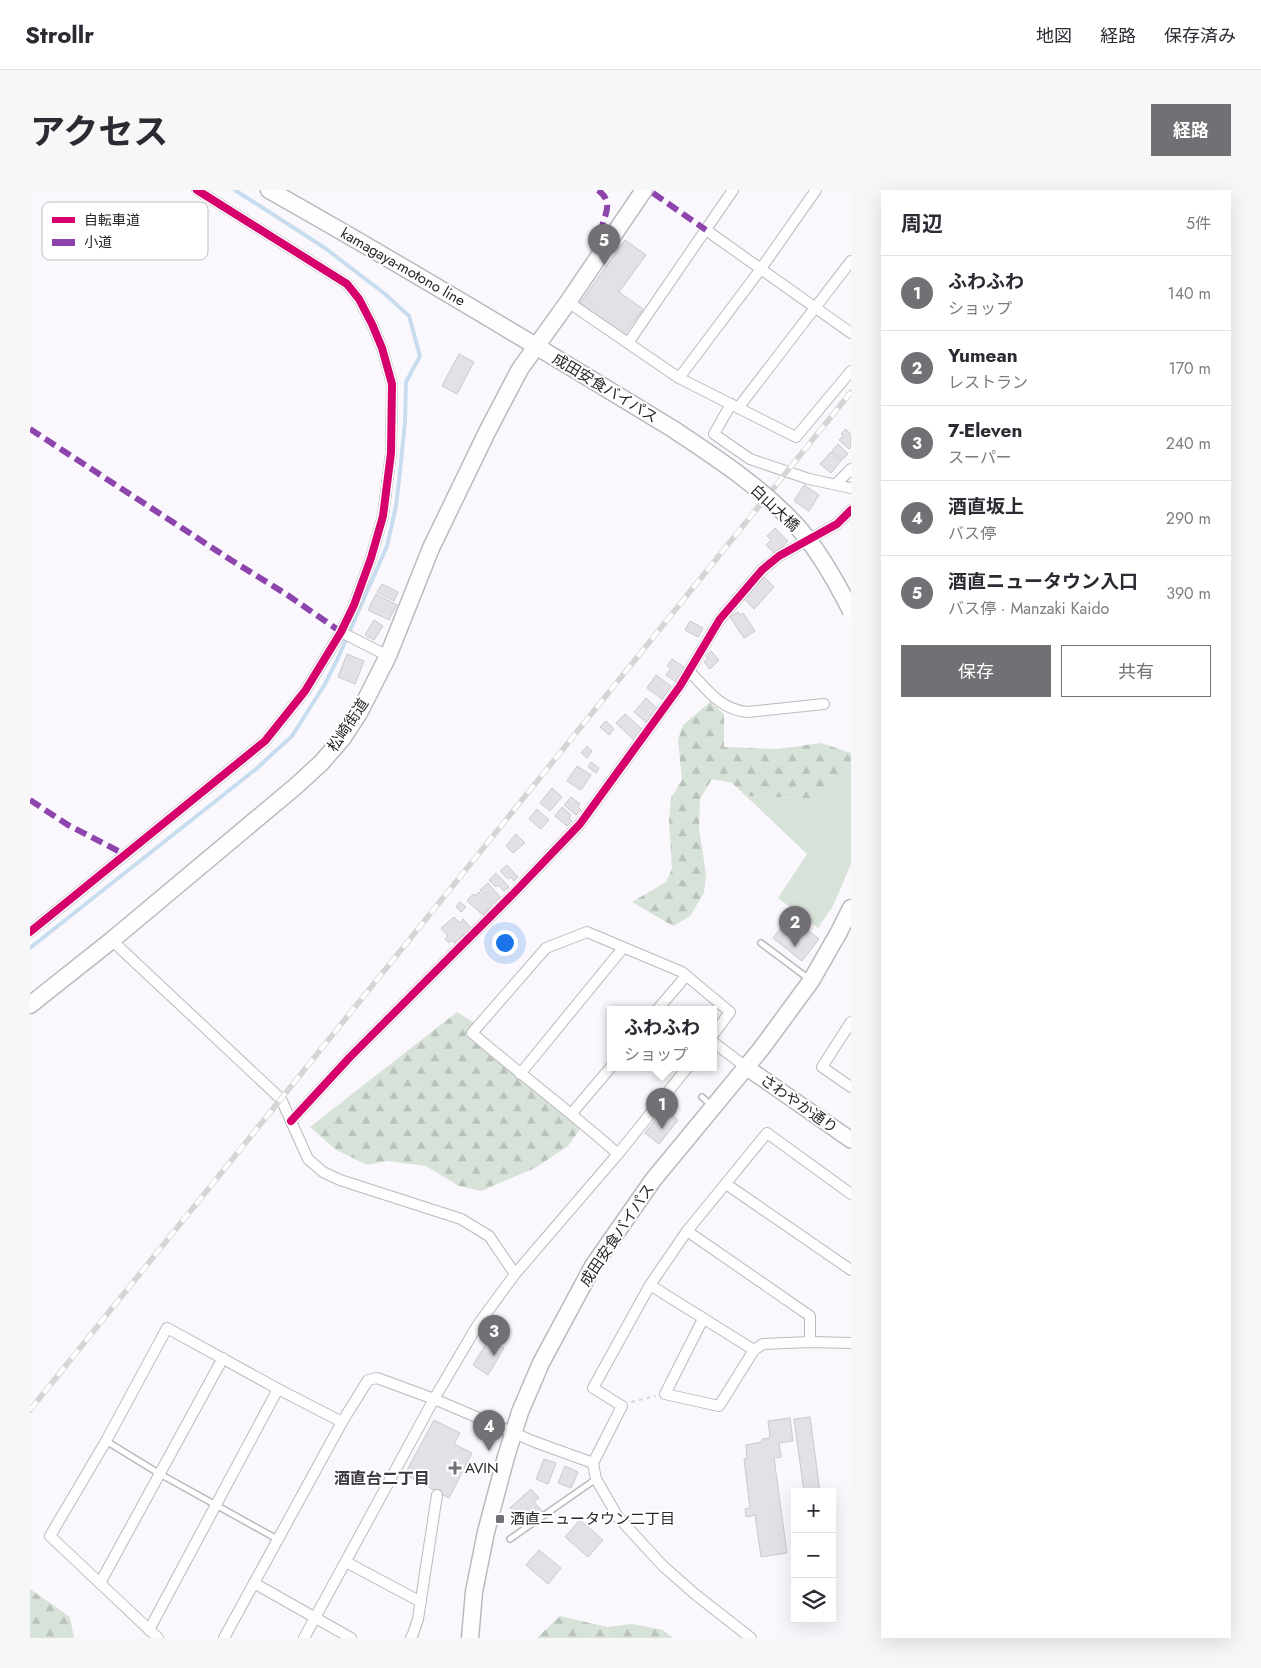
<!DOCTYPE html>
<html lang="ja">
<meta charset="utf-8">
<style>
body{margin:0;font-family:Jost,"Noto Sans JP",sans-serif;background:#f7f7f7;color:#2b2b33}
.controls{position:absolute;right:15px;bottom:15px;display:grid;overflow:hidden;border-radius:0px;box-shadow:0 5px 20px #0002}
.controls button{width:45px;height:45px;display:grid;place-items:center;padding:0;border:0;border-bottom:1px solid #e1e1e2;background:#fff;color:#2b2b33;font:25px sans-serif}
.you{position:absolute;left:474px;top:752px;width:18px;height:18px;margin:-12px;border:4px solid #fff;border-radius:50%;background:#1a73e8;box-shadow:0 0 0 8px #1a73e833}
.badge{display:grid;place-items:center;width:32px;height:32px;border-radius:50%;background:#727074;color:#fff;font-size:16px;font-weight:700}
.pin{position:absolute;translate:-50% -41px;filter:drop-shadow(0 1px 2px #0008)}
.pin::after{content:'';position:absolute;top:26px;width:18px;height:15px;background:inherit;clip-path:polygon(0 0,100% 0,50% 100%)}
.popup{position:absolute;left:577px;top:816px;width:110px;height:65px;box-sizing:border-box;display:grid;place-content:center;border-radius:0px;background:#fff;filter:drop-shadow(0 1px 4px #0005);font-size:16px;white-space:nowrap;color:#7c7c81}
.popup b{font-size:19px;color:#2b2b33}
.popup::after{content:'';position:absolute;left:50%;top:100%;margin-left:-10px;border:10px solid transparent;border-top-color:#fff}
.list{margin:0;padding:0;list-style:none}
h2{display:flex;justify-content:space-between;align-items:center;height:65px;margin:0;padding:0 20px;font-size:21px}
h2 small{font-size:16px;font-weight:400;color:#7c7c81}
.list li{display:grid;grid-template-columns:32px 1fr auto;gap:15px;align-items:center;box-sizing:border-box;height:75px;padding:0 20px;border-top:1px solid #e1e1e2}
.list b{display:block;font-size:19px;white-space:nowrap}
.list p{margin:0;font-size:16px;white-space:nowrap;color:#7c7c81}
.list em{font-size:16px;font-style:normal;color:#7c7c81}
.actions{display:flex;gap:10px;padding:15px 20px}
.actions a{flex:1;padding:11px 0;border:1px solid #727074;border-radius:0px;text-align:center;font-size:18px;color:#727074}
.actions .main{background:#727074;color:#fff}
.icon{flex:none;width:28px;height:28px;fill:none;stroke:currentColor;stroke-width:2;stroke-linecap:round;stroke-linejoin:round}
.map{position:relative;flex:none;width:821px;height:1448px;overflow:hidden;border-radius:0px}
header{display:flex;align-items:center;gap:30px;box-sizing:border-box;height:70px;padding:0 25px;background:#fff;border-bottom:1px solid #e1e1e2}
header strong{font-size:24px}
nav{display:flex;gap:28px;margin-inline-start:auto;font-size:18px}
.intro{display:flex;align-items:center;justify-content:space-between;box-sizing:border-box;height:120px;padding:0 30px}
h1{margin:0;font-size:35px}
.button{padding:12px 22px;border-radius:0px;background:#727074;color:#fff;font-size:18px;font-weight:700}
main{display:flex;gap:30px;padding:0 30px}
aside{flex:1;background:#fff;border-radius:0px;box-shadow:0 5px 20px #0002}
.map>svg:first-child{display:block}
.green{fill:#d7e2d9}
.forest{fill:url(#forest-firs)}
.lines{fill:none;stroke-linecap:round;stroke-linejoin:round}
.stream{stroke:#c7ddef;stroke-width:4}
.building{fill:#e4e0e8;stroke:#cbc9cd}
.lane-casing{stroke:#bbb9bd;stroke-width:8}
.street-casing{stroke:#bbb9bd;stroke-width:12}
.secondary-casing{stroke:#bbb9bd;stroke-width:18}
.primary-casing{stroke:#bbb9bd;stroke-width:19}
.path{stroke:#d7d6d8;stroke-width:2;stroke-dasharray:4 4;stroke-linecap:butt}
.lane{stroke:#fefeff;stroke-width:5}
.street{stroke:#fefeff;stroke-width:10}
.secondary{stroke:#fefeff;stroke-width:15}
.primary{stroke:#fefeff;stroke-width:16}
.rail-casing{stroke:#d6d5d6;stroke-width:5.5}
.rail{stroke:#fff;stroke-width:4;stroke-dasharray:11;stroke-linecap:butt}
.primary-bridge-casing{stroke:#bbb9bd;stroke-width:19;stroke-linecap:butt}
.primary-bridge{stroke:#fefeff;stroke-width:16}
.quiet{stroke:#8e44ad;stroke-width:6;stroke-dasharray:12 6;stroke-linecap:butt}
.cycleway-casing{stroke:#fff;stroke-width:11}
.cycleway{stroke:#d6006c;stroke-width:8}
.poi-dot{fill:#727074;stroke:#fff;stroke-width:2}
.labels{text-anchor:middle;dominant-baseline:central;stroke-width:4;stroke-linejoin:round;paint-order:stroke}
.street-label{font-size:15px;fill:#29262b;stroke:#fff}
.poi-label{font-size:15px;fill:#29262b;stroke:#fff;text-anchor:start}
.neighbourhood-label{font-size:16px;font-weight:bold;fill:#3d3842;stroke:#fff}
.key{fill:#fff;stroke:#bfbebf;stroke-width:1}
.key-label{font-size:14px;fill:#29262b}
</style>
<header>
<strong>Strollr</strong>
<nav><a>地図</a><a>経路</a><a>保存済み</a></nav>
</header>
<div class="intro"><h1>アクセス</h1><a class="button">経路</a></div>
<main>
<div class="map">
<svg width="821" height="1448" viewBox="0 0 821 1448">
<defs>
<pattern id="forest-firs" width="22" height="20" patternUnits="userSpaceOnUse" patternTransform="scale(1.25)"><rect width="22" height="20" fill="#d7e2d9"/><path d="M5 1l3.5 6h-7zM16 11l3.5 6h-7z" fill="#b9c2ba"/></pattern>
</defs>
<rect width="100%" height="100%" fill="#fbf8fd"/>
<polygon class="green" points="821,584 821,674 803,716 788,738 748,708 777,664 716,606 796,609 793,586"/>
<g class="forest">
<polygon points="680,512 694,524 694,557 748,559 791,553 821,563 821,584 793,586 797,609 716,606 702,593 682,589 670,609 669,638 676,684 674,703 660,726 643,736 602,712 636,692 642,679 639,630 641,608 652,590 648,550 653,535"/>
<polygon points="427,822 446,834 435,845 551,938 538,956 505,978 451,1001 429,996 396,976 357,971 337,975 305,959 280,937"/>
<polygon points="0,1399 40,1427 44,1448 0,1448"/>
<polygon points="530,1426 577,1437 602,1434 633,1440 643,1448 507,1448"/>
</g>
<g class="lines">
<polyline class="stream" points="0,758 226,579 262,546 295,494 307,470 357,356 366,316 370,281 375,232 376,192 390,166 379,126 355,104 295,58 205,0"/>
</g>
<g class="building">
<polygon points="595,50 616,65 589,102 613,119 594,145 550,113"/>
<polygon points="429,164 444,172 427,204 412,196"/>
<polygon points="816,239 821,245 821,257 819,259 809,250 813,246 811,244"/>
<polygon points="808,254 818,264 812,270 802,261"/>
<polygon points="801,262 811,271 801,283 790,274"/>
<polygon points="774,295 789,305 779,321 764,311"/>
<polygon points="745,338 758,351 745,364 736,355 741,350 737,346"/>
<polygon points="734,387 744,397 724,419 714,409"/>
<polygon points="352,394 368,402 364,411 347,402"/>
<polygon points="346,404 367,415 359,430 338,420"/>
<polygon points="708,422 710,425 713,423 725,441 714,448 700,427"/>
<polygon points="344,430 353,436 344,450 335,445"/>
<polygon points="660,431 673,438 668,447 655,440"/>
<polygon points="681,461 689,470 680,479 674,472 678,468 676,466"/>
<polygon points="317,464 334,471 325,494 308,487"/>
<polygon points="642,469 655,478 646,492 636,485 641,478 637,476"/>
<polygon points="626,485 641,496 632,509 617,498"/>
<polygon points="616,508 630,521 618,534 604,522"/>
<polygon points="595,524 614,541 605,551 586,533"/>
<polygon points="576,531 584,539 579,545 570,537"/>
<polygon points="557,556 562,561 557,568 551,563"/>
<polygon points="561,572 569,578 566,583 558,577"/>
<polygon points="547,576 561,585 551,600 537,591"/>
<polygon points="522,598 532,607 520,621 510,613"/>
<polygon points="541,607 550,614 548,617 551,620 546,625 534,615"/>
<polygon points="532,617 541,625 539,628 542,631 537,636 525,626"/>
<polygon points="507,619 519,630 511,639 499,629"/>
<polygon points="486,644 495,653 483,663 476,656"/>
<polygon points="477,675 488,687 484,691 481,687 478,689 470,681"/>
<polygon points="466,683 479,697 474,701 468,695 466,697 459,690"/>
<polygon points="458,693 470,707 463,714 450,700"/>
<polygon points="449,702 462,715 453,725 437,711 443,704 445,706"/>
<polygon points="430,712 436,717 431,722 426,717"/>
<polygon points="760,726 789,749 772,771 743,748"/>
<polygon points="424,727 430,733 433,729 441,738 424,753 422,750 419,753 415,749 418,746 411,738"/>
<polygon points="634,919 648,930 629,954 615,943"/>
<polygon points="459,1149 474,1158 458,1185 443,1175"/>
<polygon points="780,1227 790,1302 774,1302 764,1229"/>
<polygon points="760,1228 763,1251 749,1253 751,1267 744,1268 757,1363 731,1367 725,1325 716,1327 715,1319 720,1318 714,1269 717,1268 716,1255 732,1252 732,1249 740,1248 738,1231"/>
<polygon points="404,1230 430,1243 424,1254 442,1263 419,1308 375,1284"/>
<polygon points="514,1269 526,1273 518,1294 506,1289"/>
<polygon points="535,1276 548,1282 541,1298 528,1293"/>
<polygon points="501,1299 509,1308 504,1312 512,1321 496,1336 480,1318"/>
<polygon points="550,1330 573,1350 558,1367 535,1347"/>
<polygon points="509,1360 531,1378 518,1394 496,1375"/>
</g>
<g class="lines">
<defs>
<g id="lane">
<polyline points="731,753 779,789"/>
<polyline points="672,907 681,915"/>
<polyline points="76,1251 130,1284 247,1349"/>
<polyline points="480,1349 566,1289"/>
</g>
<g id="street">
<polyline points="676,40 821,143"/>
<polyline points="538,112 649,188 766,247 821,181"/>
<polyline points="598,153 703,0"/>
<polyline points="649,188 730,80 786,0"/>
<polyline points="701,214 684,244 720,269 779,289 821,298"/>
<polyline points="708,218 821,71"/>
<polyline points="806,294 821,279"/>
<polyline points="311,442 358,466"/>
<path d="M659,481c18,18 31,39 59,41l76,-8"/>
<polyline points="0,742 235,551 275,501 311,442 324,415 341,368 353,326 361,263 362,194 352,158 342,134 329,109 317,94 167,0"/>
<polyline points="82,750 92,760 251,909 278,969 293,982 310,990 431,1029 459,1046 485,1084"/>
<polyline points="627,820 656,786"/>
<polyline points="821,832 792,877 821,897"/>
<polyline points="683,852 716,877"/>
<path d="M657,878l-69,86c-47,-42 -98,-80 -146,-121l74,-85 41,-16 95,40 48,40 -17,23"/>
<polyline points="490,884 593,758"/>
<polyline points="542,923 581,877"/>
<polyline points="261,931 320,867 483,704 550,634 650,496 690,429 732,380 749,366 807,334 821,320"/>
<polyline points="696,994 821,1080"/>
<polyline points="657,1041 780,1126 780,1152"/>
<polyline points="620,1095 724,1160"/>
<polyline points="673,1129 635,1204 689,1216 724,1160 733,1154 780,1152 821,1153"/>
<polyline points="316,1372 391,1412"/>
<polyline points="70,1393 193,1168"/>
<polyline points="224,1393 321,1448"/>
<polyline points="119,1440 248,1199"/>
<polyline points="128,1448 20,1346 76,1251 137,1138 248,1199 312,1232"/>
<polyline points="194,1448 312,1232 338,1190 347,1188 358,1192 404,1209 505,1252 563,1273"/>
<polyline points="274,1448 404,1209 447,1136 485,1084 588,964"/>
<polyline points="381,1448 383,1444 388,1429 407,1305"/>
<polyline points="721,1448 666,1405 633,1376 588,1327 566,1289 563,1273 592,1216 563,1198 620,1095 657,1041 737,943 821,1004"/>
</g>
<polyline id="secondary" points="716,877 821,950"/>
<g id="primary">
<path d="M239,0c137,77 271,158 404,239"/>
<polyline points="0,815 82,750 266,596 291,573 312,549 329,523 358,466 401,358 457,242 490,179 538,112 614,0"/>
<polyline points="440,1448 444,1402 456,1342 476,1267 490,1222 511,1173 563,1076 623,990 731,859 781,791 809,742 821,718"/>
</g>
</defs>
<use href="#lane" class="lane-casing"/>
<use href="#street" class="street-casing"/>
<use href="#secondary" class="secondary-casing"/>
<use href="#primary" class="primary-casing"/>
<polyline class="path" points="601,1212 626,1206"/>
<use href="#lane" class="lane"/>
<use href="#street" class="street"/>
<use href="#secondary" class="secondary"/>
<use href="#primary" class="primary"/>
<defs>
<polyline id="rail" points="0,1220 821,202"/>
</defs>
<use href="#rail" class="rail-casing"/>
<use href="#rail" class="rail"/>
<defs>
<path id="primary-bridge" d="M643,239c43,29 87,57 122,95 23,25 41,57 56,87"/>
</defs>
<use href="#primary-bridge" class="primary-bridge-casing"/>
<use href="#primary-bridge" class="primary-bridge"/>
<g class="quiet">
<path d="M568,0c16,12 7,23 4,37 -2,9 -2,19 -3,29"/>
<polyline points="623,3 676,40"/>
<polyline points="0,239 201,370 256,404 311,442"/>
<polyline points="0,610 38,635 96,665"/>
</g>
<defs>
<g id="cycleway">
<polyline points="0,742 235,551 275,501 311,442 324,415 341,368 353,326 361,263 362,194 352,158 342,134 329,109 317,94 167,0"/>
<polyline points="261,931 320,867 483,704 550,634 650,496 690,429 732,380 749,366 807,334 821,320"/>
</g>
</defs>
<use href="#cycleway" class="cycleway-casing"/>
<use href="#cycleway" class="cycleway"/>
</g>
<g class="poi-dot">
<path d="M422.5 1270.5h5v5h5v5h-5v5h-5v-5h-5v-5h5z"/>
<rect x="465" y="1324" width="10" height="10" rx="2.5"/>
</g>
<g class="labels">
<g class="street-label">
<text transform="translate(373 77) rotate(30)">kamagaya-motono line</text>
<text transform="translate(575 198) rotate(31)">成田安食バイパス</text>
<text transform="translate(745 318) rotate(43)">白山大橋</text>
<text transform="translate(318 535) rotate(-56)">松崎街道</text>
<text transform="translate(769 914) rotate(35)">さわやか通り</text>
<text transform="translate(587 1045) rotate(-56)">成田安食バイパス</text>
</g>
<g class="poi-label">
<text x="435" y="1278">AVIN</text>
<text x="480" y="1329">酒直ニュータウン二丁目</text>
</g>
<g class="neighbourhood-label">
<text x="352" y="1288">酒直台二丁目</text>
</g>
</g>
<rect x="12" y="12" width="166" height="58" rx="8" class="key"/>
<rect x="22" y="27" width="23" height="6" fill="#d6006c"/>
<rect x="22" y="49" width="23" height="7" fill="#8e44ad"/>
<g class="key-label">
<text x="54" y="35">自転車道</text>
<text x="54" y="57">小道</text>
</g>
</svg>
<div class="controls">
<button>+</button>
<button>−</button>
<button><svg class="icon" aria-label="layers" viewBox="0 0 24 24"><path d="M12 4l9 5-9 5-9-5zM3 14l9 5 9-5"/></svg></button>
</div>
<div class="you"></div>
<div class="pin badge" style="left:632px;top:939px">1</div>
<div class="popup"><b>ふわふわ</b>ショップ</div>
<div class="pin badge" style="left:765px;top:757px">2</div>
<div class="pin badge" style="left:464px;top:1166px">3</div>
<div class="pin badge" style="left:459px;top:1261px">4</div>
<div class="pin badge" style="left:574px;top:75px">5</div>
</div>
<aside>
<h2>周辺<small>5件</small></h2>
<ul class="list">
<li><span class="badge">1</span><div><b>ふわふわ</b><p>ショップ</p></div><em>140 m</em></li>
<li><span class="badge">2</span><div><b>Yumean</b><p>レストラン</p></div><em>170 m</em></li>
<li><span class="badge">3</span><div><b>7-Eleven</b><p>スーパー</p></div><em>240 m</em></li>
<li><span class="badge">4</span><div><b>酒直坂上</b><p>バス停</p></div><em>290 m</em></li>
<li><span class="badge">5</span><div><b>酒直ニュータウン入口</b><p>バス停 · Manzaki Kaido</p></div><em>390 m</em></li>
</ul>
<div class="actions"><a class="main">保存</a><a>共有</a></div>
</aside>
</main>
